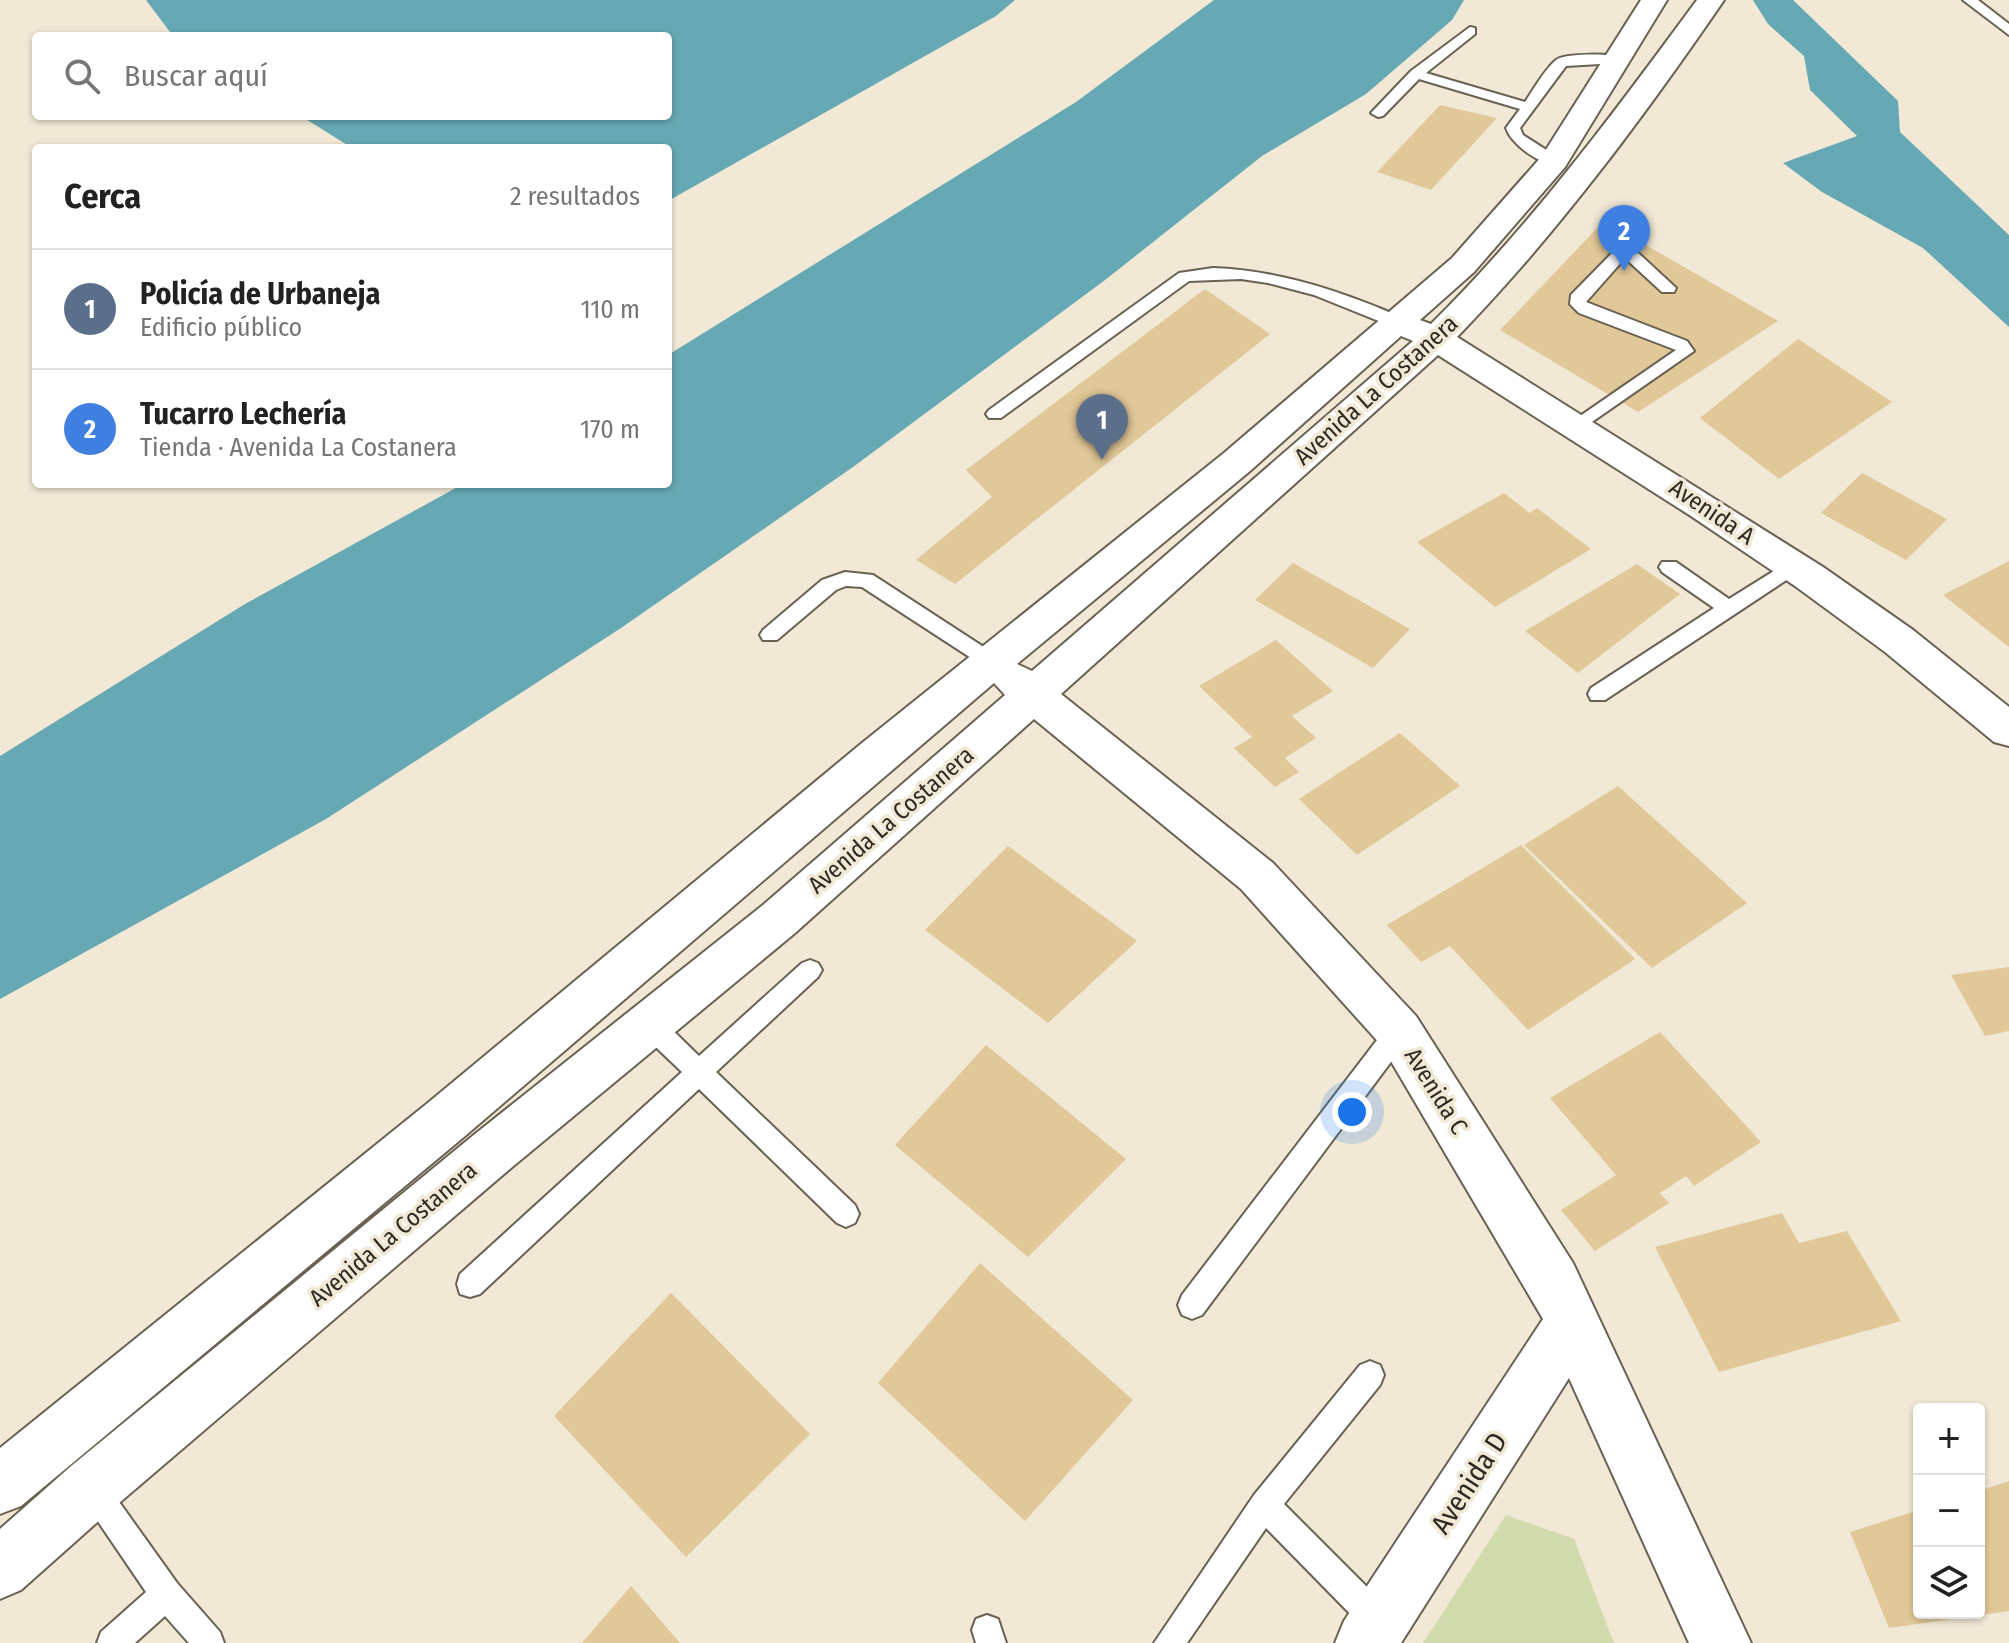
<!DOCTYPE html>
<html lang="es">
<meta charset="utf-8">
<style>
body{margin:0;font-family:"Fira Sans Condensed",sans-serif;background:#f6f6f6;color:#222}
.controls{position:absolute;right:24px;bottom:24px;display:grid;overflow:hidden;border-radius:8px;box-shadow:0 2px 6px #0004}
.controls button{width:72px;height:72px;display:grid;place-items:center;padding:0;border:0;border-bottom:2px solid #e0e0e0;background:#fff;color:#222;font:40px sans-serif}
.you{position:absolute;left:1352px;top:1112px;width:28px;height:28px;margin:-20px;border:6px solid #fff;border-radius:50%;background:#1a73e8;box-shadow:0 0 0 12px #1a73e833}
.badge{display:grid;place-items:center;width:52px;height:52px;border-radius:50%;background:#ce4520;color:#fff;font-size:26px;font-weight:700}
.pin{position:absolute;translate:-50% -66px;filter:drop-shadow(0 2px 4px #0008)}
.pin::after{content:'';position:absolute;top:42px;width:28px;height:24px;background:inherit;clip-path:polygon(0 0,100% 0,50% 100%)}
.list{margin:0;padding:0;list-style:none}
h2{display:flex;justify-content:space-between;align-items:center;height:104px;margin:0;padding:0 32px;font-size:34px}
h2 small{font-size:26px;font-weight:400;color:#767676}
.list li{display:grid;grid-template-columns:52px 1fr auto;gap:24px;align-items:center;box-sizing:border-box;height:120px;padding:0 32px;border-top:2px solid #e0e0e0}
.list b{display:block;font-size:30px;white-space:nowrap}
.list p{margin:0;font-size:26px;white-space:nowrap;color:#767676}
.list em{font-size:26px;font-style:normal;color:#767676}
.icon{flex:none;width:44px;height:44px;fill:none;stroke:currentColor;stroke-width:2;stroke-linecap:round;stroke-linejoin:round}
.map{position:relative;flex:none;width:2009px;height:1643px;overflow:hidden}
.search{position:absolute;background:#fff;box-shadow:0 2px 6px #0004;left:32px;top:32px;width:640px;height:88px;display:flex;align-items:center;gap:20px;box-sizing:border-box;padding:0 28px;border-radius:8px;color:#767676;font-size:30px}
.panel{position:absolute;background:#fff;box-shadow:0 2px 6px #0004;left:32px;top:144px;width:640px;height:344px;border-radius:8px}
.map>svg:first-child{display:block}
.green{fill:#d2dbad}
.water{fill:#66a8b4}
.building{fill:#e1c898}
.lines{fill:none;stroke-linecap:round;stroke-linejoin:round}
.service-casing{stroke:#696253;stroke-width:4}
.minor-casing{stroke:#696253;stroke-width:4}
.service{fill:#fff;fill-rule:evenodd}
.minor{fill:#fff;fill-rule:evenodd}
.labels{text-anchor:middle;dominant-baseline:central;stroke-width:7;stroke-linejoin:round;paint-order:stroke}
.street-label{font-size:24px;fill:#2c2922;stroke:#f1e8d6}
.near-street-label{font-size:28px;fill:#2c2922;stroke:#f1e8d6}
</style>
<div class="map">
<svg width="2009" height="1643" viewBox="0 0 2009 1643">
<rect width="100%" height="100%" fill="#f1e8d6"/>
<polygon class="green" points="1506,1515 1574,1539 1614,1643 1423,1643"/>
<g class="water">
<polygon points="146,0 1015,0 996,16 668,201 668,148 352,148 301,116 668,116 668,36 173,36"/>
<polygon points="1214,0 1464,0 1452,20 1366,94 1262,156 1105,280 853,467 621,628 326,819 0,999 0,756 245,604 463,484 668,484 668,355 1076,102"/>
<polygon points="1753,0 1793,0 1898,101 1900,132 2009,235 2009,327 1923,248 1822,192 1783,163 1857,136 1810,90 1804,56 1768,24"/>
</g>
<g class="building">
<polygon points="1440,105 1497,118 1431,190 1377,172"/>
<polygon points="1604,221 1778,321 1638,412 1500,330"/>
<polygon points="1205,289 1270,334 955,584 916,560 992,497 966,470"/>
<polygon points="1798,339 1892,402 1779,479 1700,418"/>
<polygon points="1862,473 1947,519 1906,560 1821,513"/>
<polygon points="1504,493 1530,513 1537,508 1591,549 1495,607 1417,542"/>
<polygon points="2009,561 2009,647 1943,595"/>
<polygon points="1293,563 1410,629 1373,668 1255,600"/>
<polygon points="1637,564 1680,594 1578,673 1525,631"/>
<polygon points="1276,640 1333,691 1292,716 1316,738 1285,758 1299,772 1275,787 1234,748 1252,737 1199,686"/>
<polygon points="1400,733 1460,786 1357,855 1299,799"/>
<polygon points="1618,786 1747,903 1652,968 1524,845"/>
<polygon points="1521,845 1635,959 1528,1030 1450,946 1421,962 1387,925"/>
<polygon points="1008,846 1137,941 1048,1023 925,930"/>
<polygon points="2009,967 2009,1031 1985,1036 1951,975"/>
<polygon points="1660,1032 1761,1142 1694,1186 1686,1176 1660,1193 1669,1203 1595,1251 1561,1210 1616,1175 1550,1098"/>
<polygon points="986,1045 1126,1159 1028,1257 895,1145"/>
<polygon points="1782,1213 1799,1243 1847,1231 1901,1321 1719,1372 1655,1247"/>
<polygon points="980,1263 1133,1400 1025,1521 878,1383"/>
<polygon points="671,1293 810,1434 686,1557 554,1416"/>
<polygon points="2009,1481 2009,1611 1889,1628 1850,1532 1919,1510 1919,1613 1979,1613 1979,1491"/>
<polygon points="631,1586 680,1643 582,1643"/>
</g>
<g class="lines">
<defs>
<g id="service">
<polygon points="1963,0 1978,0 2009,24 2009,35"/>
<path d="M1470,27l5,1v6l-49,39 99,29c9,-13 19,-32 31,-42 9,-7 60,-7 68,-1l-7,4 -51,3 -46,62 3,7 36,23v6c-17,3 -48,-20 -53,-36l14,-19 -101,-30 -36,37 -5,1 -7,-4 40,-42z"/>
<polygon points="1621,248 1636,251 1676,288 1674,292 1662,292 1625,258 1586,302 1687,341 1694,351 1576,433 1570,431 1567,427 1570,423 1676,350 1579,313 1570,304 1571,295 1615,250"/>
<path d="M1213,268c56,2 107,17 159,37 11,5 25,9 33,17l-8,5 -6,-1 -77,-31 -46,-12 -27,-4 -52,2 -188,137h-12l-3,-4 3,-4 190,-137z"/>
<polygon points="1793,559 1800,561 1803,566 1800,571 1605,700 1591,700 1588,694 1591,688 1714,608 1662,572 1659,567 1662,562 1676,562 1729,599"/>
<polygon points="845,572 873,575 999,657 1002,662 999,667 985,667 862,587 846,586 836,590 777,640 763,640 760,635 763,630 822,580"/>
<polygon points="810,960 818,963 822,970 818,977 716,1072 855,1205 859,1214 855,1223 846,1227 837,1223 699,1089 480,1294 470,1297 460,1294 457,1284 460,1274 682,1072 640,1032 637,1024 640,1016 649,1013 658,1016 699,1056 802,963"/>
<polygon points="1399,1020 1408,1023 1411,1031 1408,1039 1202,1315 1192,1319 1182,1315 1178,1305 1182,1295 1390,1023"/>
<polygon points="1370,1361 1380,1365 1384,1375 1380,1385 1284,1504 1390,1610 1394,1621 1390,1632 1379,1636 1368,1632 1266,1528 1187,1643 1154,1643 1254,1495 1360,1365"/>
<polygon points="92,1473 102,1478 177,1583 220,1632 224,1643 189,1643 165,1616 135,1643 97,1643 101,1632 146,1592 82,1498 77,1488 82,1478"/>
<polygon points="987,1615 998,1619 1006,1643 976,1643 972,1630 976,1619"/>
</g>
<path id="minor" d="M1641,0h26l-102,167 -91,105 -54,48 11,4c100,-99 183,-211 266,-324h27c-81,118 -167,234 -267,337l366,230 90,63 96,77v39l-15,-4 -109,-90 -90,-66 -104,-70 -253,-161 -377,339 212,169 143,153 157,247 178,380h-62l-120,-265 -168,265h-66l9,-22 199,-302 -161,-273 -141,-157 -207,-170 -239,214 -284,235 -399,341 -91,81 -21,9v-70l70,-62 405,-333 288,-229 242,-210 -11,-12 -529,453 -444,370 -21,8v-66l429,-346 433,-359 362,-290 228,-195 90,-102zM1401,336l12,5 -381,330 -15,-7 233,-193z"/>
</defs>
<use href="#service" class="service-casing"/>
<use href="#minor" class="minor-casing"/>
<use href="#service" class="service"/>
<use href="#minor" class="minor"/>
</g>
<g class="labels">
<g class="street-label">
<text transform="translate(1376 390) rotate(-42)">Avenida La Costanera</text>
<text transform="translate(1712 512) rotate(34)">Avenida A</text>
<text transform="translate(891 820) rotate(-41)">Avenida La Costanera</text>
<text transform="translate(1436 1091) rotate(58)">Avenida C</text>
<text transform="translate(393 1234) rotate(-40)">Avenida La Costanera</text>
</g>
<g class="near-street-label">
<text transform="translate(1469 1483) rotate(-57)">Avenida D</text>
</g>
</g>
</svg>
<div class="controls">
<button>+</button>
<button>−</button>
<button><svg class="icon" aria-label="layers" viewBox="0 0 24 24"><path d="M12 4l9 5-9 5-9-5zM3 14l9 5 9-5"/></svg></button>
</div>
<div class="you"></div>
<div class="pin badge" style="left:1102px;top:460px;background:#5c6f8a">1</div>
<div class="pin badge" style="left:1624px;top:271px;background:#3f7fe0">2</div>
<div class="search"><svg class="icon" aria-label="search" viewBox="0 0 24 24"><circle cx="10" cy="10" r="6"/><path d="M15 15l6 6"/></svg>Buscar aquí</div>
<section class="panel">
<h2>Cerca<small>2 resultados</small></h2>
<ul class="list">
<li><span class="badge" style="background:#5c6f8a">1</span><div><b>Policía de Urbaneja</b><p>Edificio público</p></div><em>110 m</em></li>
<li><span class="badge" style="background:#3f7fe0">2</span><div><b>Tucarro Lechería</b><p>Tienda · Avenida La Costanera</p></div><em>170 m</em></li>
</ul>
</section>
</div>
